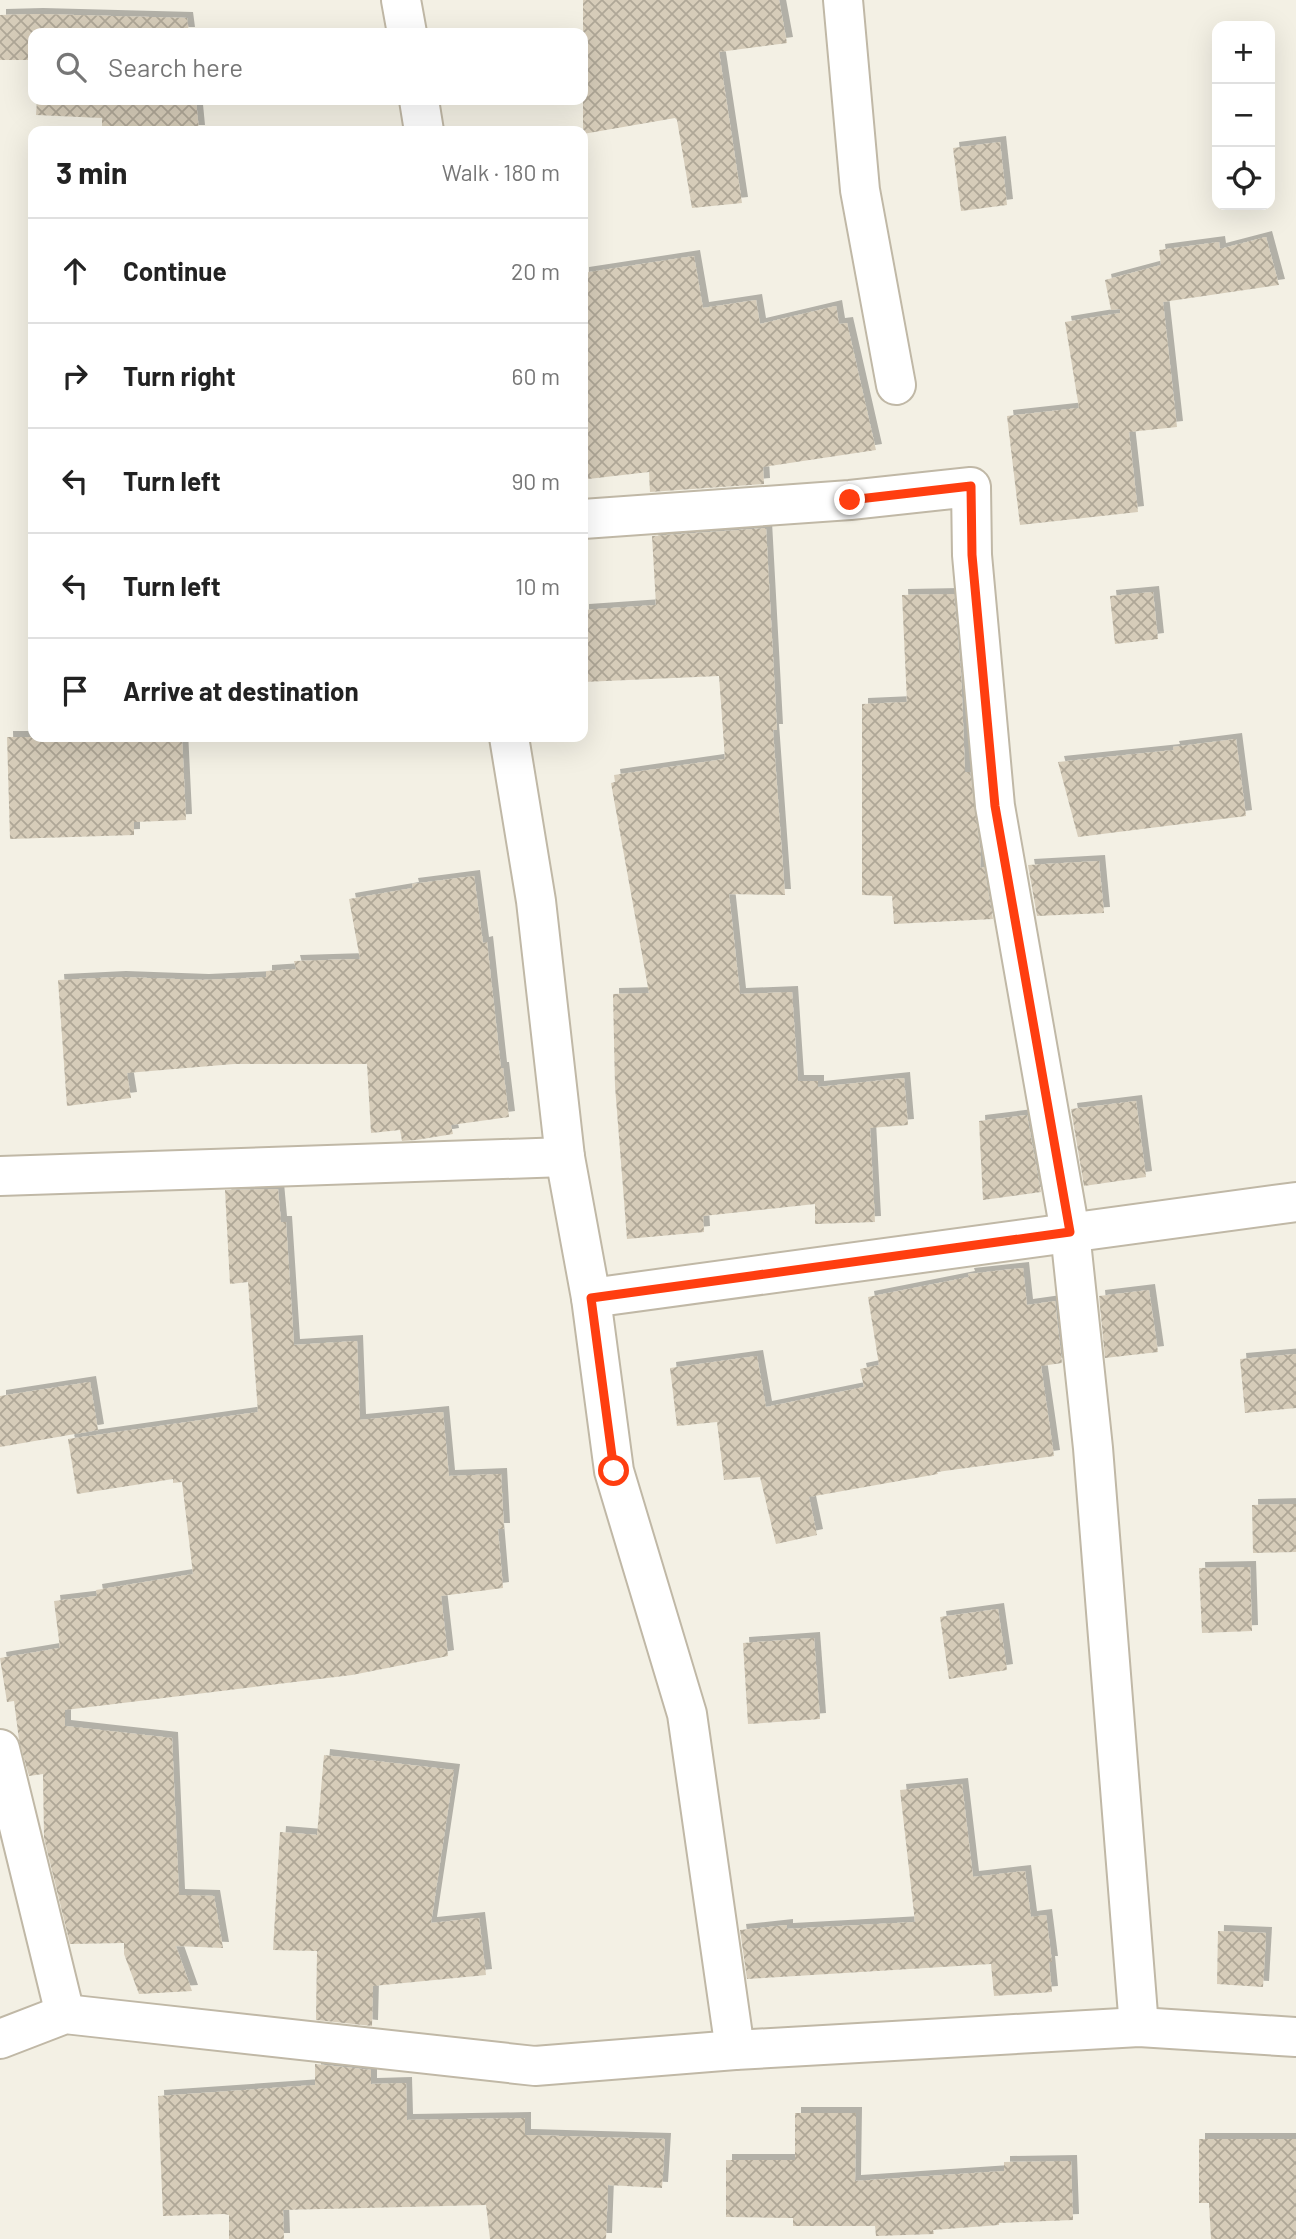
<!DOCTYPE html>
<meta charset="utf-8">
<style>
body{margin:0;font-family:Barlow,sans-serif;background:#f6f6f6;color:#222}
.controls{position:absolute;right:21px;top:21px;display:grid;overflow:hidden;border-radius:14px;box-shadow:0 7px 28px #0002}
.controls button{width:63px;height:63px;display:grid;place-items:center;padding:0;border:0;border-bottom:2px solid #e0e0e0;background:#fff;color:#222;font:35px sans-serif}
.stop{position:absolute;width:21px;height:21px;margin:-16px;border:5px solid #ff3e10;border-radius:50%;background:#fff}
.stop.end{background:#ff3e10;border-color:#fff;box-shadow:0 2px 7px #0008}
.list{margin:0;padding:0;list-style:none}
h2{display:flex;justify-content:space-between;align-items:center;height:91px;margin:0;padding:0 28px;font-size:30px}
h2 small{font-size:23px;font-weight:400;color:#767676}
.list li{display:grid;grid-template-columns:46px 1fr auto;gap:21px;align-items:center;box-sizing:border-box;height:105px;padding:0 28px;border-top:2px solid #e0e0e0}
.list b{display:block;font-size:26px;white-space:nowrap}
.list em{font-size:23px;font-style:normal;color:#767676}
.icon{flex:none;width:38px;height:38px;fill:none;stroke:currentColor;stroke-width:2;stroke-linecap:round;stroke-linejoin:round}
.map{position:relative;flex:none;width:1296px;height:2239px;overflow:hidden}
.search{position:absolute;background:#fff;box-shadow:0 7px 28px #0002;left:28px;top:28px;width:560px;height:77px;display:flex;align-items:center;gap:18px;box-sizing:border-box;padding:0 24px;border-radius:14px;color:#767676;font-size:26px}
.panel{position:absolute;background:#fff;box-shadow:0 7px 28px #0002;left:28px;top:126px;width:560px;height:616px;border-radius:14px}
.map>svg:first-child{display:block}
.building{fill:url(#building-cross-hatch);filter:url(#shadow)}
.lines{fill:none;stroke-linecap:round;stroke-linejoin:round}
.minor-casing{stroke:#c0b8a6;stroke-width:42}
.minor{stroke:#fff;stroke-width:38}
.route{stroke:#ff3e10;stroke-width:9}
</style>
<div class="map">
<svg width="1296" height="2239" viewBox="0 0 1296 2239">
<defs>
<pattern id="building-cross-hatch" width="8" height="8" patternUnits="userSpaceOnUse" patternTransform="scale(1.75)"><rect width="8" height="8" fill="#d6ccb9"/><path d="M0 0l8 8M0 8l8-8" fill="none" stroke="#afa797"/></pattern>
<filter id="shadow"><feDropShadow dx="6" dy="-6" stdDeviation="0" flood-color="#0004"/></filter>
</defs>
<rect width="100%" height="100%" fill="#f3f0e4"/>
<g class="building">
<polygon points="583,0 779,0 787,43 719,52 742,203 692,208 677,120 675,118 583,134"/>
<polygon points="37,14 187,18 189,33 33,33 33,60 0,60 0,15"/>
<polygon points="37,100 196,100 199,131 102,131 102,118 36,115"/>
<polygon points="1000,142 1007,205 961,211 953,148"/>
<polygon points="1266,237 1279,285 1163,302 1177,427 1129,432 1138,512 1020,525 1007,416 1079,408 1065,322 1120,313 1120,309 1111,310 1105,280 1161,265 1159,250 1219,242 1220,249"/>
<polygon points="694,256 703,308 756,300 760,324 836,306 839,324 847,323 876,450 763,467 764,484 650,492 649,472 588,479 583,416 583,273"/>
<polygon points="766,528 777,730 773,730 785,895 729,894 740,994 792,992 798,1081 818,1081 818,1087 904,1078 908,1125 870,1128 875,1222 815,1224 815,1204 703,1216 704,1232 627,1239 615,1086 613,994 649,993 611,783 615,782 614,775 725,759 719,676 583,682 583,610 656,605 652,536"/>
<polygon points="1153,592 1158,639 1115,644 1110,596"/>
<polygon points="954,594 961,672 965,772 970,772 981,855 980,868 984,867 993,919 894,924 892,896 862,895 862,704 907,702 902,595"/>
<polygon points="7,737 182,737 186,820 134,822 134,835 10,839"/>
<polygon points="1236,739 1246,816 1078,837 1058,762 1174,750 1173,747"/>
<polygon points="1099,861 1104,913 1037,916 1028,865"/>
<polygon points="474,876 483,943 487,942 501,1068 503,1068 509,1117 451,1125 453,1134 416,1140 402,1141 400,1130 371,1133 367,1064 234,1064 127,1073 131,1098 67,1106 58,980 120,977 203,980 266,977 266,971 296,969 294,961 360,959 349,899 413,888 412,884"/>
<polygon points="1136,1101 1146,1177 1084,1186 1071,1109"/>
<polygon points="1027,1115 1041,1192 983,1200 979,1121"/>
<polygon points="278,1189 281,1222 286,1222 294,1345 357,1341 360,1420 443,1412 449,1476 501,1474 504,1529 498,1529 503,1588 441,1596 448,1656 352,1675 65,1710 65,1726 172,1738 179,1895 214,1896 223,1948 176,1946 192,1991 139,1994 124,1954 124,1943 70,1944 44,1838 43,1774 29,1776 19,1740 14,1701 7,1702 0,1658 60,1648 54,1601 97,1596 96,1590 193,1574 182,1482 173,1483 173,1479 77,1494 68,1439 258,1412 248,1282 230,1284 225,1190"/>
<polygon points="1023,1268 1027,1305 1055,1301 1062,1363 1041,1366 1054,1456 937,1472 938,1474 809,1497 817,1535 776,1544 760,1477 724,1480 717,1422 677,1426 670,1368 757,1356 766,1407 864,1387 860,1369 879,1365 868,1297 969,1277 968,1274"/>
<polygon points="1149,1290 1158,1352 1105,1358 1099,1296"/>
<polygon points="1296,1354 1296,1408 1245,1413 1240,1359"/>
<polygon points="90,1382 98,1430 0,1447 0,1396"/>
<polygon points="1296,1504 1296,1552 1253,1553 1252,1505"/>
<polygon points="1250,1567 1252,1631 1202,1633 1199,1568"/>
<polygon points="998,1609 1007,1670 949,1679 940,1617"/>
<polygon points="814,1638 820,1719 748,1724 743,1643"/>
<polygon points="324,1755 454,1770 431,1923 479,1918 486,1975 373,1986 372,2026 316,2020 317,1951 273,1950 280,1832 317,1835"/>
<polygon points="962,1784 973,1877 1025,1871 1031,1917 1046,1915 1052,1962 1049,1962 1052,1992 994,1996 991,1964 747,1979 740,1930 787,1925 787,1929 915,1922 900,1790"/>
<polygon points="1218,1931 1266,1933 1263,1987 1217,1984"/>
<polygon points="315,2064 371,2070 371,2084 406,2083 407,2120 525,2118 525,2135 665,2139 662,2188 608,2185 606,2239 490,2239 486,2205 283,2210 284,2239 229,2239 229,2215 224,2214 163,2216 158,2096 315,2085"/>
<polygon points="795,2113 856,2113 855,2181 1004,2171 1004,2162 1071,2161 1073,2220 999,2223 999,2225 933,2230 934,2234 876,2236 875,2226 793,2226 793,2218 726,2217 726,2160 795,2160"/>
<polygon points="1199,2139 1296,2139 1296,2239 1211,2239 1209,2203 1199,2203"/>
</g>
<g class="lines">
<defs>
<g id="minor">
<polyline points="401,0 407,33"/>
<polyline points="843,0 860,190 896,385"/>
<polyline points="419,100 424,131"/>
<polyline points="583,519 850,500 971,487 972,555 995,806 1070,1232 1093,1448 1139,2027"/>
<polyline points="509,737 536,901 565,1157 591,1298 614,1471 687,1714 735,2050"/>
<polyline points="0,1176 565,1157"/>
<polyline points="591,1298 1296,1202"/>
<polyline points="0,1749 65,2014"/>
<polyline points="0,2039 65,2014 535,2066 735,2050 1139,2027 1296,2037"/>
</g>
</defs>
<use href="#minor" class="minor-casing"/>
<use href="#minor" class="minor"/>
</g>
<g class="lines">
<polyline class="route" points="614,1471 591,1298 1070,1232 995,806 972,555 971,486 850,500"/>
</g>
</svg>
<div class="controls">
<button>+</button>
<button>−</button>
<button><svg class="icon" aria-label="locate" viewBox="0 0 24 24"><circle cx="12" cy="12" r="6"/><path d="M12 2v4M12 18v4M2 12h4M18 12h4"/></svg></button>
</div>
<div class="stop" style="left:614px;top:1471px"></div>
<div class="stop end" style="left:850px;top:500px"></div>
<div class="search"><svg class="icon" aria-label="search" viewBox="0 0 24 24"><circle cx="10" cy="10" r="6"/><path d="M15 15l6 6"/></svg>Search here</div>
<section class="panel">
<h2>3 min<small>Walk · 180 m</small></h2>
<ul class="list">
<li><svg class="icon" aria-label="ahead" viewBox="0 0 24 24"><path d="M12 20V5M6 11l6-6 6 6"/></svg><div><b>Continue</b></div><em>20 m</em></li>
<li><svg class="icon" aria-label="right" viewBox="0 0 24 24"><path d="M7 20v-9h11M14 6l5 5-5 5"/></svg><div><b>Turn right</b></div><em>60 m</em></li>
<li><svg class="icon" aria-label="left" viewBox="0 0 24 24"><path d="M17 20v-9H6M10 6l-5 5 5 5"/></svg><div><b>Turn left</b></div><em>90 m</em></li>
<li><svg class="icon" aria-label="left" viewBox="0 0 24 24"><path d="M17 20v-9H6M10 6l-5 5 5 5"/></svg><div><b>Turn left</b></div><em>10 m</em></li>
<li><svg class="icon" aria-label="arrive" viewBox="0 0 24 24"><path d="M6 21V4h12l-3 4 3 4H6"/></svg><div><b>Arrive at destination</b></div></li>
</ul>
</section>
</div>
